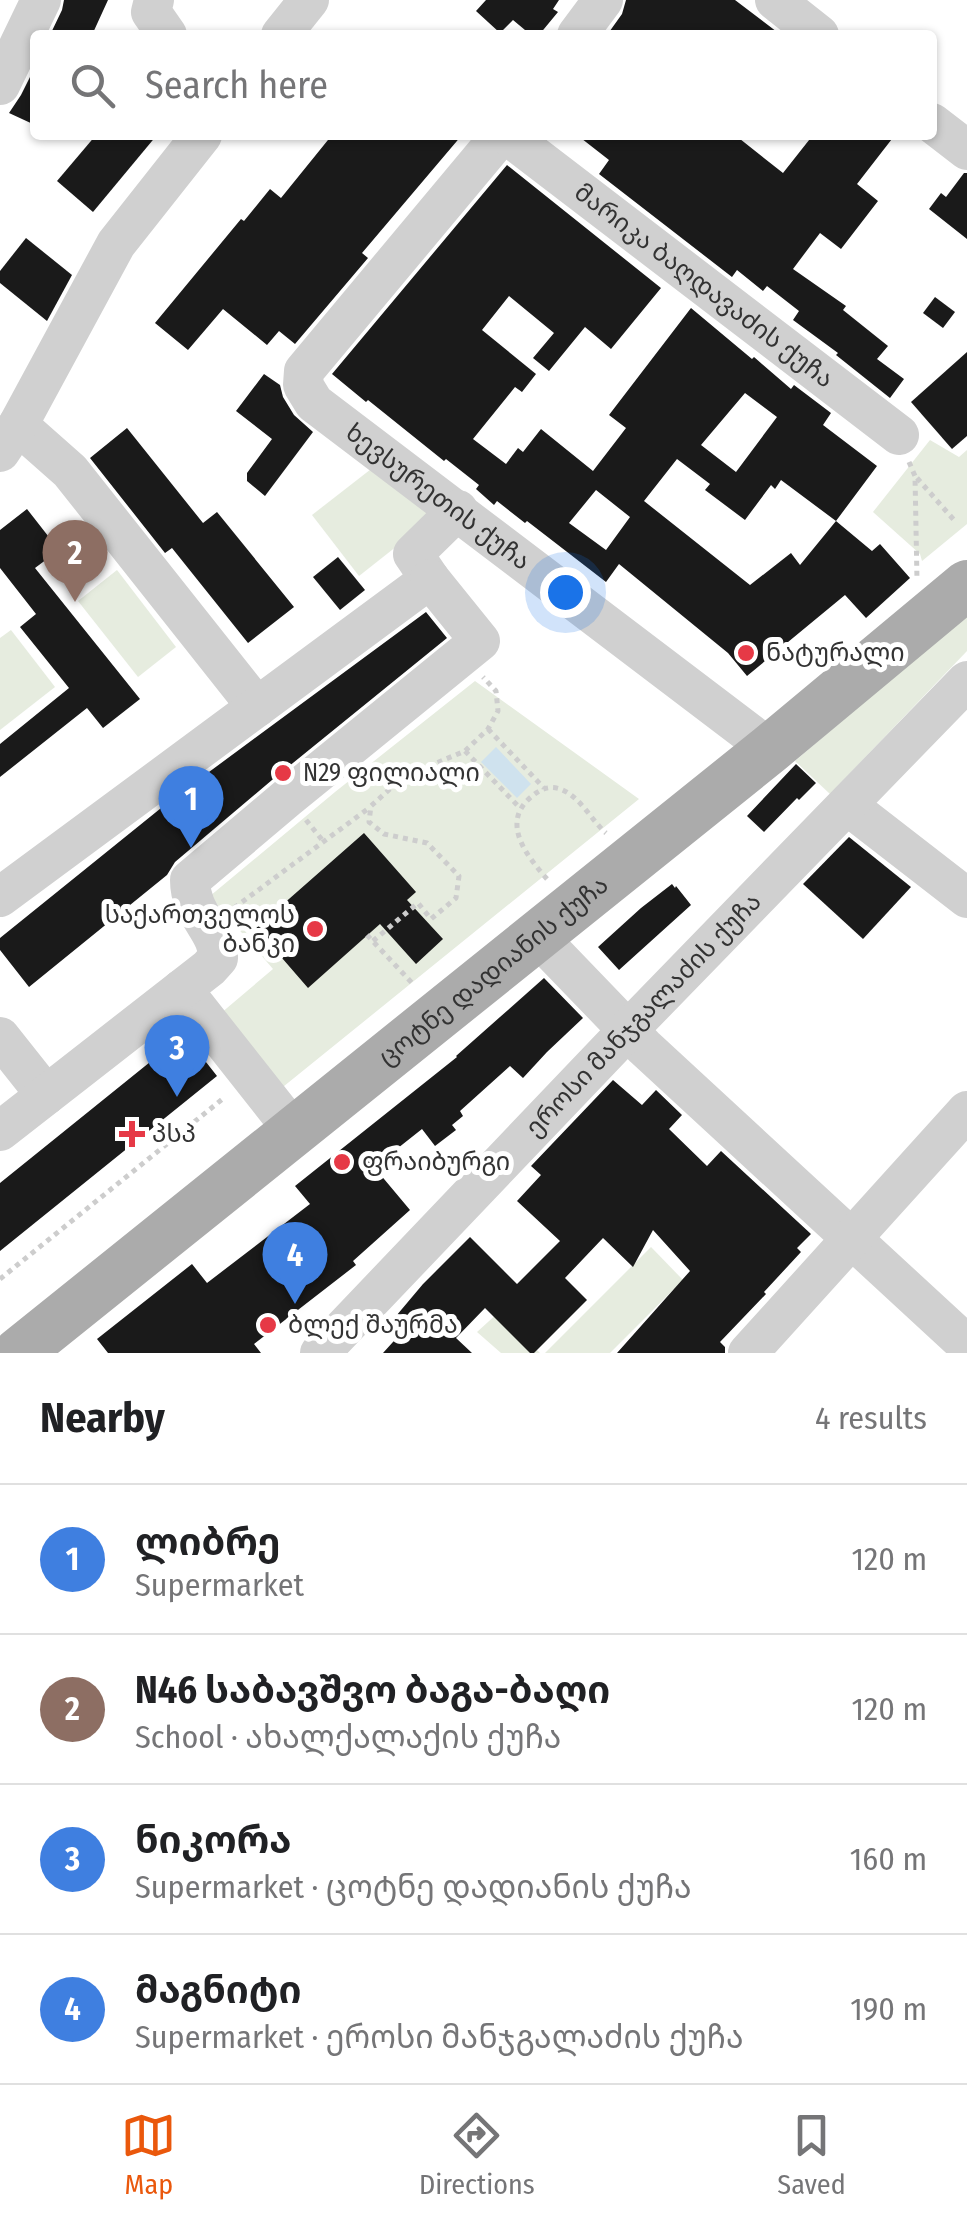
<!DOCTYPE html>
<meta charset="utf-8">
<style>
body{margin:0;font-family:"Fira Sans Condensed","Noto Sans Georgian",sans-serif;background:#f6f6f6;color:#202124}
.you{position:absolute;left:565px;top:592px;width:35px;height:35px;margin:-25px;border:8px solid #fff;border-radius:50%;background:#1a73e8;box-shadow:0 0 0 15px #1a73e833}
.badge{display:grid;place-items:center;width:65px;height:65px;border-radius:50%;background:#ea580c;color:#fff;font-size:32px;font-weight:700}
.pin{position:absolute;translate:-50% -82px;filter:drop-shadow(0 2px 5px #0008)}
.pin::after{content:'';position:absolute;top:52px;width:35px;height:30px;background:inherit;clip-path:polygon(0 0,100% 0,50% 100%)}
.list{margin:0;padding:0;list-style:none}
h2{display:flex;justify-content:space-between;align-items:center;height:130px;margin:0;padding:0 40px;font-size:42px}
h2 small{font-size:32px;font-weight:400;color:#757577}
.list li{display:grid;grid-template-columns:65px 1fr auto;gap:30px;align-items:center;box-sizing:border-box;height:150px;padding:0 40px;border-top:2px solid #e0e0e0}
.list b{display:block;font-size:38px;white-space:nowrap}
.list p{margin:0;font-size:32px;white-space:nowrap;color:#757577}
.list em{font-size:32px;font-style:normal;color:#757577}
.icon{flex:none;width:55px;height:55px;fill:none;stroke:currentColor;stroke-width:2;stroke-linecap:round;stroke-linejoin:round}
.map{position:relative;flex:none;width:967px;height:1353px;overflow:hidden}
.search{position:absolute;background:#fff;box-shadow:0 2px 8px #0004;left:30px;right:30px;top:30px;height:110px;display:flex;align-items:center;gap:25px;box-sizing:border-box;padding:0 35px;border-radius:10px;color:#757577;font-size:38px}
.sheet{height:730px;background:#fff}
nav{display:flex;justify-content:space-around;align-items:center;box-sizing:border-box;height:140px;border-top:2px solid #e0e0e0;background:#fff;font-size:28px;color:#757577}
nav a{display:grid;justify-items:center;gap:5px}
nav .on{color:#ea580c}
.map>svg:first-child{display:block}
.green{fill:#e6ecdf}
.water{fill:#cfe2ee}
.building{fill:#1a1a1a;fill-rule:evenodd}
.lines{fill:none;stroke-linecap:round;stroke-linejoin:round}
.path{stroke:#cdcdcd;stroke-width:5;stroke-dasharray:5 5;stroke-linecap:butt}
.minor{stroke:#d0d0d0;stroke-width:40}
.major{stroke:#ababab;stroke-width:50}
.poi-dot{fill:#e63946;stroke:#fff;stroke-width:4}
.labels{text-anchor:middle;dominant-baseline:central;stroke-width:10;stroke-linejoin:round;paint-order:stroke}
.street-label{font-size:25px;fill:#333;stroke:#fff}
.poi-label{font-size:25px;fill:#333;stroke:#fff;text-anchor:start}
</style>
<div class="map">
<svg width="967" height="1353" viewBox="0 0 967 1353">
<rect width="100%" height="100%" fill="#fff"/>
<g class="green">
<polygon points="930,440 959,457 967,450 967,524 922,561 920,554 873,512"/>
<polygon points="375,466 440,512 359,576 312,515"/>
<polygon points="117,570 176,647 138,677 78,601"/>
<polygon points="967,613 967,651 830,794 795,761"/>
<polygon points="11,630 55,687 0,730 0,638"/>
<polygon points="475,681 639,799 273,1095 214,1019 273,969 210,896 335,792"/>
<polygon points="651,1247 683,1280 610,1353 545,1353"/>
<polygon points="499,1312 540,1353 501,1353 477,1332"/>
</g>
<polygon class="water" points="496,747 531,784 517,798 481,762"/>
<g class="building">
<polygon points="64,0 108,0 92,35 50,35 62,10"/>
<polygon points="486,0 559,0 553,9 558,12 539,35 531,35 513,20 500,33 476,11"/>
<polygon points="626,0 735,0 781,35 607,35 622,14"/>
<polygon points="35,67 35,125 9,113 21,95"/>
<polygon points="96,135 157,135 93,212 57,181"/>
<polygon points="332,135 462,135 362,253 368,258 295,344 279,331 267,345 223,309 188,350 155,323 241,219 244,221 270,189 281,198"/>
<polygon points="577,135 735,135 783,173 813,135 895,135 857,184 878,201 841,249 820,233 793,269 846,306 843,310 888,346 877,359 904,379 890,398 836,355 838,353 793,320 799,311 767,286 763,291 737,270 732,277 599,174 609,160"/>
<path d="M507,165l154,123 -50,61 -26,-22 -36,44 -16,-13 21,-25 -45,-37 -27,34 54,44 -14,18 -7,-5 -42,52 33,25 12,-16 5,4 18,-23 52,42 33,-43 -17,-13 82,-107 61,51 2,-2 37,32 3,-4 37,28 -8,12 54,41 -41,55 36,30 8,-7 30,34 -44,40 -21,-23 -98,81 -19,-23 -109,-89 -13,18 -79,-61 -2,2 -28,-22 -3,4 -18,-16 3,-4 -33,-26 -2,2 -76,-61 -2,2 -34,-28zM745,393l32,24 -41,55 -35,-27zM677,459l33,25 -5,6 40,30 26,-35 4,4 6,-9 55,41 -36,44 -9,-12 -41,32 -106,-84zM596,490l34,27 -24,33 -37,-27z"/>
<polygon points="964,173 967,173 967,239 929,209 941,193 946,197"/>
<polygon points="26,238 72,275 47,321 0,283 0,271"/>
<polygon points="935,297 955,312 943,328 923,313"/>
<polygon points="967,352 967,436 952,449 911,402"/>
<polygon points="264,374 280,385 283,397 294,415 313,432 265,496 247,481 247,473 272,439 236,411"/>
<polygon points="127,428 203,523 217,512 294,607 248,643 172,548 165,553 90,458"/>
<polygon points="27,509 59,550 35,568 140,699 103,728 87,708 0,777 0,744 69,688 20,627 36,614 0,568 0,530"/>
<polygon points="338,557 365,590 340,610 313,577"/>
<polygon points="426,612 447,638 272,780 175,862 167,875 29,987 0,950 0,938 171,800"/>
<polygon points="796,764 816,783 799,800 797,798 764,832 747,816"/>
<polygon points="364,833 416,892 407,900 443,939 416,964 380,924 308,988 256,928"/>
<polygon points="849,837 911,887 863,939 803,884"/>
<polygon points="672,884 675,888 676,886 691,905 619,970 598,947 641,908"/>
<polygon points="544,978 583,1018 547,1052 523,1078 510,1066 460,1111 463,1116 452,1125 456,1130 435,1146 422,1129 374,1167 410,1210 353,1261 356,1265 254,1344 261,1353 108,1353 97,1339 192,1264 207,1283 310,1204 295,1186 457,1057 456,1056"/>
<polygon points="176,1024 217,1076 0,1251 0,1183 160,1054 151,1043"/>
<polygon points="613,1080 642,1105 656,1090 682,1115 669,1129 707,1166 721,1151 811,1234 797,1248 801,1252 764,1292 766,1294 720,1342 725,1347 725,1353 617,1353 690,1271 653,1230 633,1267 603,1238 565,1278 587,1300 534,1353 530,1353 485,1308 456,1338 472,1353 383,1353 402,1332 391,1322 423,1284 470,1237 517,1284 560,1241 517,1201 541,1175 531,1166"/>
</g>
<g class="lines">
<g class="path">
<polyline points="909,462 915,476 917,580"/>
<polyline points="917,478 954,520"/>
<polyline points="488,729 544,788"/>
<polyline points="465,751 520,808"/>
<polyline points="306,820 323,841"/>
<path d="M547,879c-20,-23 -47,-56 -16,-82 8,-7 17,-12 29,-8 20,7 31,31 46,44"/>
<polyline points="234,908 369,808"/>
<polyline points="367,935 413,984"/>
<polyline points="373,941 418,903 431,919 456,898 459,876 427,843 384,834 369,822 371,806 391,788 410,774 465,751 488,729 498,711 496,691 483,677"/>
<polyline points="0,1279 225,1097"/>
</g>
<g class="minor">
<polyline points="154,0 151,12 167,35"/>
<polyline points="775,0 819,35"/>
<polyline points="281,35 309,0"/>
<polyline points="577,35 603,0"/>
<polyline points="0,85 41,0"/>
<polyline points="932,123 967,150"/>
<path id="s1" d="M501,135l-197,236 -1,14 11,18 456,346"/>
<path id="s2" d="M507,135l392,300"/>
<polyline points="18,425 70,471 257,707"/>
<polyline points="0,452 18,425 116,244 202,135"/>
<polyline points="847,805 967,898"/>
<polyline points="0,897 430,579 413,554 458,510"/>
<polyline points="537,936 644,1047 967,1345"/>
<polyline points="182,989 294,1131"/>
<polyline points="0,1037 46,1095"/>
<path d="M0,1131l209,-163 9,-10c1,-28 -28,-42 -28,-78l97,-82 193,-157 -50,-62"/>
<path id="s3" d="M320,1353l307,-322 340,-350"/>
<polyline points="748,1353 967,1111"/>
</g>
<path class="major" id="s4" d="M18,1353l752,-604 197,-164"/>
</g>
<g class="poi-dot">
<circle cx="746" cy="653" r="10"/>
<circle cx="283" cy="773" r="10"/>
<circle cx="315" cy="929" r="10"/>
<path d="M127 1119h10v10h10v10h-10v10h-10v-10h-10v-10h10z"/>
<circle cx="342" cy="1162" r="10"/>
<circle cx="268" cy="1325" r="10"/>
</g>
<g class="labels">
<g class="street-label">
<text stroke="none"><textPath href="#s2" startOffset="248">მარიკა ბაღდავაძის ქუჩა</textPath></text>
<text stroke="none"><textPath href="#s1" startOffset="498">ხევსურეთის ქუჩა</textPath></text>
<text stroke="none"><textPath href="#s4" startOffset="610">ცოტნე დადიანის ქუჩა</textPath></text>
<text stroke="none"><textPath href="#s3" startOffset="468">ეროსი მანჯგალაძის ქუჩა</textPath></text>
</g>
<g class="poi-label">
<text x="766" y="653">ნატურალი</text>
<text x="303" y="773">N29 ფილიალი</text>
<text x="295" y="915" text-anchor="end">საქართველოს<tspan x="295" dy="29">ბანკი</tspan></text>
<text x="152" y="1134">პსპ</text>
<text x="362" y="1162">ფრაიბურგი</text>
<text x="288" y="1325">ბლექ შაურმა</text>
</g>
</g>
</svg>
<div class="you"></div>
<div class="pin badge" style="left:191px;top:848px;background:#3f7fe0">1</div>
<div class="pin badge" style="left:75px;top:602px;background:#8d6e63">2</div>
<div class="pin badge" style="left:177px;top:1097px;background:#3f7fe0">3</div>
<div class="pin badge" style="left:295px;top:1304px;background:#3f7fe0">4</div>
<div class="search"><svg class="icon" aria-label="search" viewBox="0 0 24 24"><circle cx="10" cy="10" r="6"/><path d="M15 15l6 6"/></svg>Search here</div>
</div>
<section class="sheet">
<h2>Nearby<small>4 results</small></h2>
<ul class="list">
<li><span class="badge" style="background:#3f7fe0">1</span><div><b>ლიბრე</b><p>Supermarket</p></div><em>120 m</em></li>
<li><span class="badge" style="background:#8d6e63">2</span><div><b>N46 საბავშვო ბაგა-ბაღი</b><p>School · ახალქალაქის ქუჩა</p></div><em>120 m</em></li>
<li><span class="badge" style="background:#3f7fe0">3</span><div><b>ნიკორა</b><p>Supermarket · ცოტნე დადიანის ქუჩა</p></div><em>160 m</em></li>
<li><span class="badge" style="background:#3f7fe0">4</span><div><b>მაგნიტი</b><p>Supermarket · ეროსი მანჯგალაძის ქუჩა</p></div><em>190 m</em></li>
</ul>
</section>
<nav>
<a class="on"><svg class="icon" aria-label="map" viewBox="0 0 24 24"><path d="M3 6l6-2 6 2 6-2v14l-6 2-6-2-6 2zM9 4v14M15 6v14"/></svg>Map</a>
<a><svg class="icon" aria-label="directions" viewBox="0 0 24 24"><path d="M12 3l9 9-9 9-9-9zM9 14v-3h6M13 9l2 2-2 2"/></svg>Directions</a>
<a><svg class="icon" aria-label="saved" viewBox="0 0 24 24"><path d="M7 4h10v16l-5-4-5 4z"/></svg>Saved</a>
</nav>
